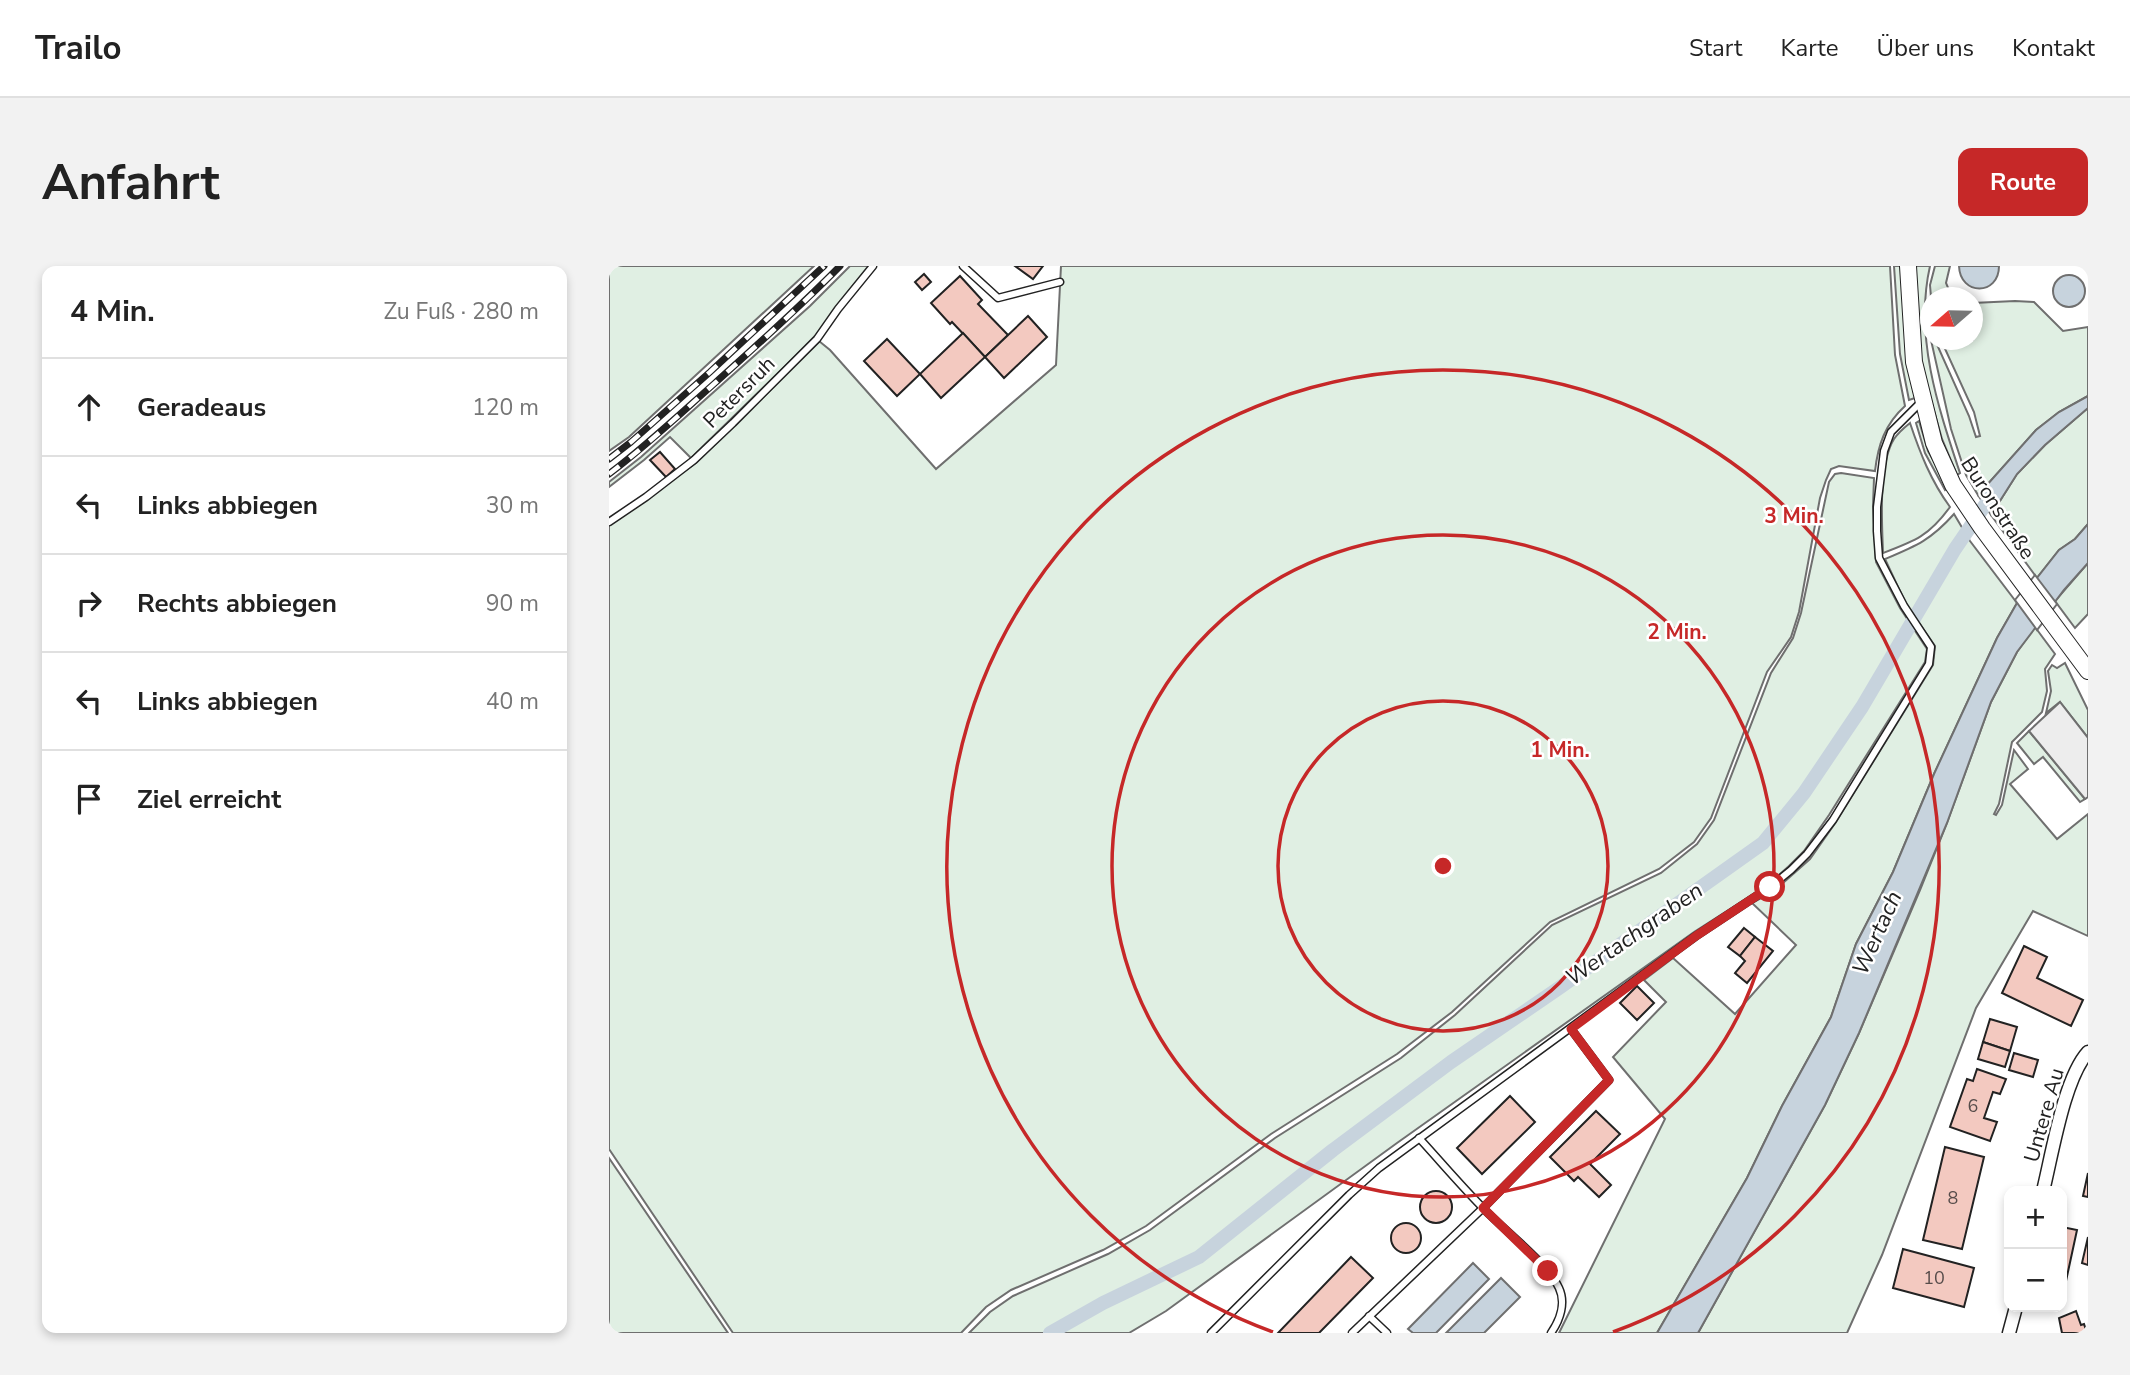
<!DOCTYPE html>
<html lang="de">
<meta charset="utf-8">
<style>
body{margin:0;font-family:"Nunito Sans",sans-serif;background:#f2f2f2;color:#222}
.controls{position:absolute;right:21px;bottom:21px;display:grid;overflow:hidden;border-radius:14px;box-shadow:0 4px 10px #0003}
.controls button{width:63px;height:63px;display:grid;place-items:center;padding:0;border:0;border-bottom:2px solid #e0e0e0;background:#fff;color:#222;font:35px sans-serif}
.compass{position:absolute;left:1311px;top:21px;width:63px;height:63px;border-radius:50%;background:#fff;box-shadow:0 4px 10px #0003;rotate:250deg}
.stop{position:absolute;width:21px;height:21px;margin:-16px;border:5px solid #c62828;border-radius:50%;background:#fff}
.stop.end{background:#c62828;border-color:#fff;box-shadow:0 2px 7px #0008}
.list{margin:0;padding:0;list-style:none}
h2{display:flex;justify-content:space-between;align-items:center;height:91px;margin:0;padding:0 28px;font-size:30px}
h2 small{font-size:23px;font-weight:400;color:#767676}
.list li{display:grid;grid-template-columns:46px 1fr auto;gap:21px;align-items:center;box-sizing:border-box;height:98px;padding:0 28px;border-top:2px solid #e0e0e0}
.list b{display:block;font-size:26px;white-space:nowrap}
.list em{font-size:23px;font-style:normal;color:#767676}
.icon{flex:none;width:38px;height:38px;fill:none;stroke:currentColor;stroke-width:2;stroke-linecap:round;stroke-linejoin:round}
.map{position:relative;flex:none;width:1479px;height:1067px;overflow:hidden;border-radius:14px}
header{display:flex;align-items:center;gap:42px;box-sizing:border-box;height:98px;padding:0 35px;background:#fff;border-bottom:2px solid #e0e0e0}
header strong{font-size:33px}
nav{display:flex;gap:38px;margin-inline-start:auto;font-size:24px}
.intro{display:flex;align-items:center;justify-content:space-between;box-sizing:border-box;height:168px;padding:0 42px}
h1{margin:0;font-size:49px}
.button{padding:18px 32px;border-radius:14px;background:#c62828;color:#fff;font-size:24px;font-weight:700}
main{display:flex;gap:42px;padding:0 42px}
aside{flex:1;background:#fff;border-radius:14px;box-shadow:0 4px 10px #0003}
.map>svg:first-child{display:block}
.green{fill:#e0efe3;stroke:#6f6f6f;stroke-width:2}
.parking{fill:#ededed;stroke:#6f6f6f;stroke-width:2}
.water{fill:#c7d3dd;stroke:#6f6f6f;stroke-width:2}
.pier{fill:#fff;stroke:#6f6f6f;stroke-width:2}
.lines{fill:none;stroke-linecap:round;stroke-linejoin:round}
.canal{stroke:#c7d3dd;stroke-width:14}
.building{fill:#f3c9c0;stroke:#222;stroke-width:2}
.service-casing{stroke:#222;stroke-width:9}
.minor-casing{stroke:#222;stroke-width:15}
.tertiary-casing{stroke:#222;stroke-width:18}
.service{stroke:#fff;stroke-width:6}
.minor{stroke:#fff;stroke-width:12}
.tertiary{stroke:#fff;stroke-width:16}
.rail-casing{stroke:#222;stroke-width:7}
.rail{stroke:#fff;stroke-width:4.5;stroke-dasharray:13;stroke-linecap:butt}
.route{stroke:#c62828;stroke-width:9}
.ring{fill:none;stroke:#c62828;stroke-width:3.5}
.labels{text-anchor:middle;dominant-baseline:central;stroke-width:5;stroke-linejoin:round;paint-order:stroke}
.number-label{font-size:18px;fill:#564c4a}
.street-label{font-size:21px;fill:#222;stroke:#fff}
.water-label{font-size:23px;font-style:italic;fill:#222;stroke:#fff}
.centre{fill:#c62828;stroke:#fff;stroke-width:3.5}
.ring-label{font-size:21px;text-anchor:middle;font-weight:bold;fill:#c62828;stroke:#fff;stroke-width:5;stroke-linejoin:round;paint-order:stroke}
</style>
<header>
<strong>Trailo</strong>
<nav><a>Start</a><a>Karte</a><a>Über uns</a><a>Kontakt</a></nav>
</header>
<div class="intro"><h1>Anfahrt</h1><a class="button">Route</a></div>
<main>
<aside>
<h2>4 Min.<small>Zu Fuß · 280 m</small></h2>
<ul class="list">
<li><svg class="icon" aria-label="ahead" viewBox="0 0 24 24"><path d="M12 20V5M6 11l6-6 6 6"/></svg><div><b>Geradeaus</b></div><em>120 m</em></li>
<li><svg class="icon" aria-label="left" viewBox="0 0 24 24"><path d="M17 20v-9H6M10 6l-5 5 5 5"/></svg><div><b>Links abbiegen</b></div><em>30 m</em></li>
<li><svg class="icon" aria-label="right" viewBox="0 0 24 24"><path d="M7 20v-9h11M14 6l5 5-5 5"/></svg><div><b>Rechts abbiegen</b></div><em>90 m</em></li>
<li><svg class="icon" aria-label="left" viewBox="0 0 24 24"><path d="M17 20v-9H6M10 6l-5 5 5 5"/></svg><div><b>Links abbiegen</b></div><em>40 m</em></li>
<li><svg class="icon" aria-label="arrive" viewBox="0 0 24 24"><path d="M6 21V4h12l-3 4 3 4H6"/></svg><div><b>Ziel erreicht</b></div></li>
</ul>
</aside>
<div class="map">
<svg width="1479" height="1067" viewBox="0 0 1479 1067">
<rect width="100%" height="100%" fill="#fff"/>
<g class="green">
<polygon points="0,0 205,0 20,171 0,185"/>
<polygon points="241,0 262,0 206,71 82,192 61,171 35,194 0,221 0,216 32,191 201,40"/>
<path d="M452,0h829l5,89 10,51c-20,18 -27,39 -30,65l-36,-5 -8,3 -5,11 -6,18 -21,114 -8,25 -24,35 -56,146 -17,24 -35,27 -109,53 -98,90 -55,42 -126,80 -125,92 -43,24 -92,40 -25,17 -25,26h-228l-124,-184v-624l87,-62 123,-122 11,9 106,119 120,-104z"/>
<polygon points="1285,0 1292,0 1298,97 1306,132 1300,134 1291,88"/>
<path d="M1305,0h16c-16,70 8,141 30,207l-3,2 -15,-36 -22,-78z"/>
<polygon points="1326,0 1341,0 1337,17 1342,29 1346,31 1322,31 1321,19"/>
<polygon points="1406,35 1425,36 1454,65 1479,61 1479,130 1450,146 1427,164 1369,229 1357,209 1342,163 1322,74 1326,74 1360,150 1367,171 1371,170 1365,146 1332,74 1364,74 1364,37"/>
<polygon points="1479,142 1479,258 1466,273 1450,284 1428,312 1382,249 1408,208 1436,179"/>
<polygon points="1310,155 1319,185 1340,221 1336,224 1316,187 1307,157"/>
<path d="M1301,157c10,30 21,58 40,84 -21,29 -35,34 -67,46 -1,-30 -5,-88 11,-114 4,-6 11,-12 16,-16z"/>
<polygon points="1232,207 1265,212 1264,240 1267,296 1291,342 1318,383 1316,396 1220,549 1195,585 1180,600 1160,618 1085,666 788,877 557,1045 520,1067 360,1067 381,1046 404,1030 499,988 541,964 666,872 792,792 846,749 943,659 1052,607 1088,578 1105,554 1162,407 1184,372 1192,347 1220,216 1226,208"/>
<path d="M1345,248l16,27 47,62 -20,35 -63,136 -41,98 -37,72 -25,73 -49,89 -35,72 -90,155h-98l106,-214 -52,-62 53,-55 -22,-22 29,-22 62,56 61,-69 -44,-42 22,-12 36,-32 26,-37 97,-157 2,-19 -29,-42 -21,-45c31,-13 46,-19 69,-45z"/>
<polygon points="1479,297 1479,348 1466,362 1446,335"/>
<polygon points="1426,361 1446,388 1436,403 1438,425 1433,446 1403,476 1390,538 1385,548 1387,549 1393,539 1405,484 1419,503 1401,518 1448,573 1479,548 1479,670 1424,645 1367,742 1273,989 1238,1067 1089,1067 1216,839 1250,767 1311,624 1338,557 1382,436 1408,386"/>
<polygon points="1456,397 1479,444 1479,472 1451,436 1437,447 1442,425 1439,405 1443,399 1448,402"/>
<polygon points="1420,465 1476,533 1471,536 1434,491 1425,498 1408,477"/>
<polygon points="0,892 119,1067 0,1067"/>
</g>
<polygon class="parking" points="1451,436 1479,472 1479,531 1476,533 1420,465"/>
<g class="water">
<path d="M1350,0h40c0,30 -39,30 -40,0z"/>
<circle cx="1460" cy="25" r="16"/>
<polygon points="1479,130 1479,142 1436,179 1408,208 1382,249 1369,229 1427,164 1450,146"/>
<polygon points="1479,258 1479,297 1455,324 1408,386 1382,436 1338,557 1250,767 1216,839 1089,1067 1048,1067 1138,912 1173,840 1222,751 1247,678 1284,606 1325,508 1388,372 1408,337 1450,284 1466,273"/>
<polygon points="864,997 880,1013 827,1067 804,1067 799,1063"/>
<polygon points="892,1012 911,1031 875,1067 837,1067"/>
</g>
<polygon class="pier" points="1426,309 1448,338 1428,364 1406,334"/>
<g class="lines">
<polyline class="canal" points="441,1067 494,1037 590,991 724,884 842,796 950,722 1154,577 1195,527 1253,441 1346,283 1385,226"/>
</g>
<g class="building">
<polygon points="406,0 434,0 424,13"/>
<polygon points="315,8 322,16 313,24 306,16"/>
<polygon points="351,10 373,34 369,38 399,69 376,91 343,56 341,58 322,37"/>
<polygon points="419,50 438,71 395,112 376,91"/>
<polygon points="354,67 376,91 332,132 311,108"/>
<polygon points="278,73 311,108 288,130 255,95"/>
<polygon points="51,186 66,203 57,211 41,194"/>
<polygon points="1135,662 1146,671 1131,690 1119,681"/>
<polygon points="1146,671 1164,685 1138,717 1126,707 1136,695 1131,690"/>
<polygon points="1415,680 1438,691 1428,712 1474,734 1462,760 1393,727"/>
<polygon points="1028,720 1045,737 1028,754 1011,737"/>
<polygon points="1381,753 1408,761 1401,785 1374,776"/>
<polygon points="1374,776 1401,785 1396,801 1369,793"/>
<polygon points="1405,787 1429,794 1424,811 1400,804"/>
<polygon points="1368,803 1397,813 1391,828 1384,826 1375,852 1388,856 1381,875 1341,861 1358,813 1364,815"/>
<polygon points="901,830 926,856 873,908 848,882"/>
<polygon points="987,845 1011,868 981,898 1002,919 990,931 969,911 965,915 941,891"/>
<polygon points="1336,881 1375,891 1353,983 1314,974"/>
<polygon points="1479,907 1479,931 1474,930"/>
<circle cx="827" cy="941" r="16"/>
<circle cx="797" cy="972" r="15"/>
<polygon points="1453,961 1468,964 1457,1015 1453,1014"/>
<polygon points="1479,971 1479,999 1473,997"/>
<polygon points="1294,983 1365,1002 1355,1041 1284,1022"/>
<polygon points="742,991 764,1012 710,1067 669,1067"/>
<polygon points="1467,1045 1472,1059 1475,1058 1478,1067 1453,1067 1450,1052"/>
</g>
<g class="lines">
<defs>
<g id="service">
<polyline points="354,0 389,32 451,16"/>
<polyline points="0,256 37,231 85,194 124,157 208,73 229,43 264,0"/>
<path d="M810,872c22,24 43,49 66,72 19,20 63,54 74,78 7,15 1,32 -8,45"/>
<polyline points="760,1050 778,1067"/>
<polyline points="602,1067 740,929 770,902 1087,670 1161,621 1182,604 1198,588 1224,554 1320,398 1322,381 1295,340 1270,292 1268,265 1268,241 1275,185 1282,166 1312,136"/>
<polyline points="743,1067 874,942 1000,814 962,763"/>
</g>
<g id="minor">
<path d="M1434,925c9,-36 21,-113 45,-139"/>
<polyline points="1400,1067 1407,1041"/>
</g>
<polyline id="tertiary" points="1299,0 1305,96 1325,177 1344,219 1373,262 1479,405"/>
</defs>
<use href="#service" class="service-casing"/>
<use href="#minor" class="minor-casing"/>
<use href="#tertiary" class="tertiary-casing"/>
<use href="#service" class="service"/>
<use href="#minor" class="minor"/>
<use href="#tertiary" class="tertiary"/>
<defs>
<g id="rail">
<polyline points="0,193 22,176 101,106 215,0"/>
<path d="M0,208c37,-28 71,-60 106,-91 42,-38 85,-76 125,-117"/>
</g>
</defs>
<use href="#rail" class="rail-casing"/>
<use href="#rail" class="rail"/>
</g>
<g class="lines">
<polyline class="route" points="939,1005 874,942 1000,814 962,763 1087,670 1161,621"/>
</g>
<g class="ring">
<circle cx="834" cy="600" r="165"/>
<circle cx="834" cy="600" r="331"/>
<path d="M664 1066A496 496 0 1 1 1004 1066"/>
</g>
<g class="labels">
<g class="number-label">
<text x="1364" y="840">6</text>
<text x="1344" y="932">8</text>
<text x="1325" y="1012">10</text>
</g>
<g class="street-label">
<text transform="translate(130 126) rotate(-45)">Petersruh</text>
<text transform="translate(1389 242) rotate(57)">Buronstraße</text>
<text transform="translate(1435 849) rotate(-74)">Untere Au</text>
</g>
<g class="water-label">
<text transform="translate(1268 667) rotate(-66)">Wertach</text>
<text transform="translate(1025 668) rotate(-35)">Wertachgraben</text>
</g>
</g>
<circle cx="834" cy="600" r="10" class="centre"/>
<g class="ring-label">
<text x="1185" y="257">3 Min.</text>
<text x="1068" y="373">2 Min.</text>
<text x="951" y="491">1 Min.</text>
</g>
</svg>
<div class="controls">
<button>+</button>
<button>−</button>
</div>
<svg class="compass" viewBox="-18 -18 36 36"><path d="M0-13l5 13h-10z" fill="#e53935"/><path d="M0 13l5-13h-10z" fill="#767676"/></svg>
<div class="stop" style="left:1161px;top:621px"></div>
<div class="stop end" style="left:939px;top:1005px"></div>
</div>
</main>
